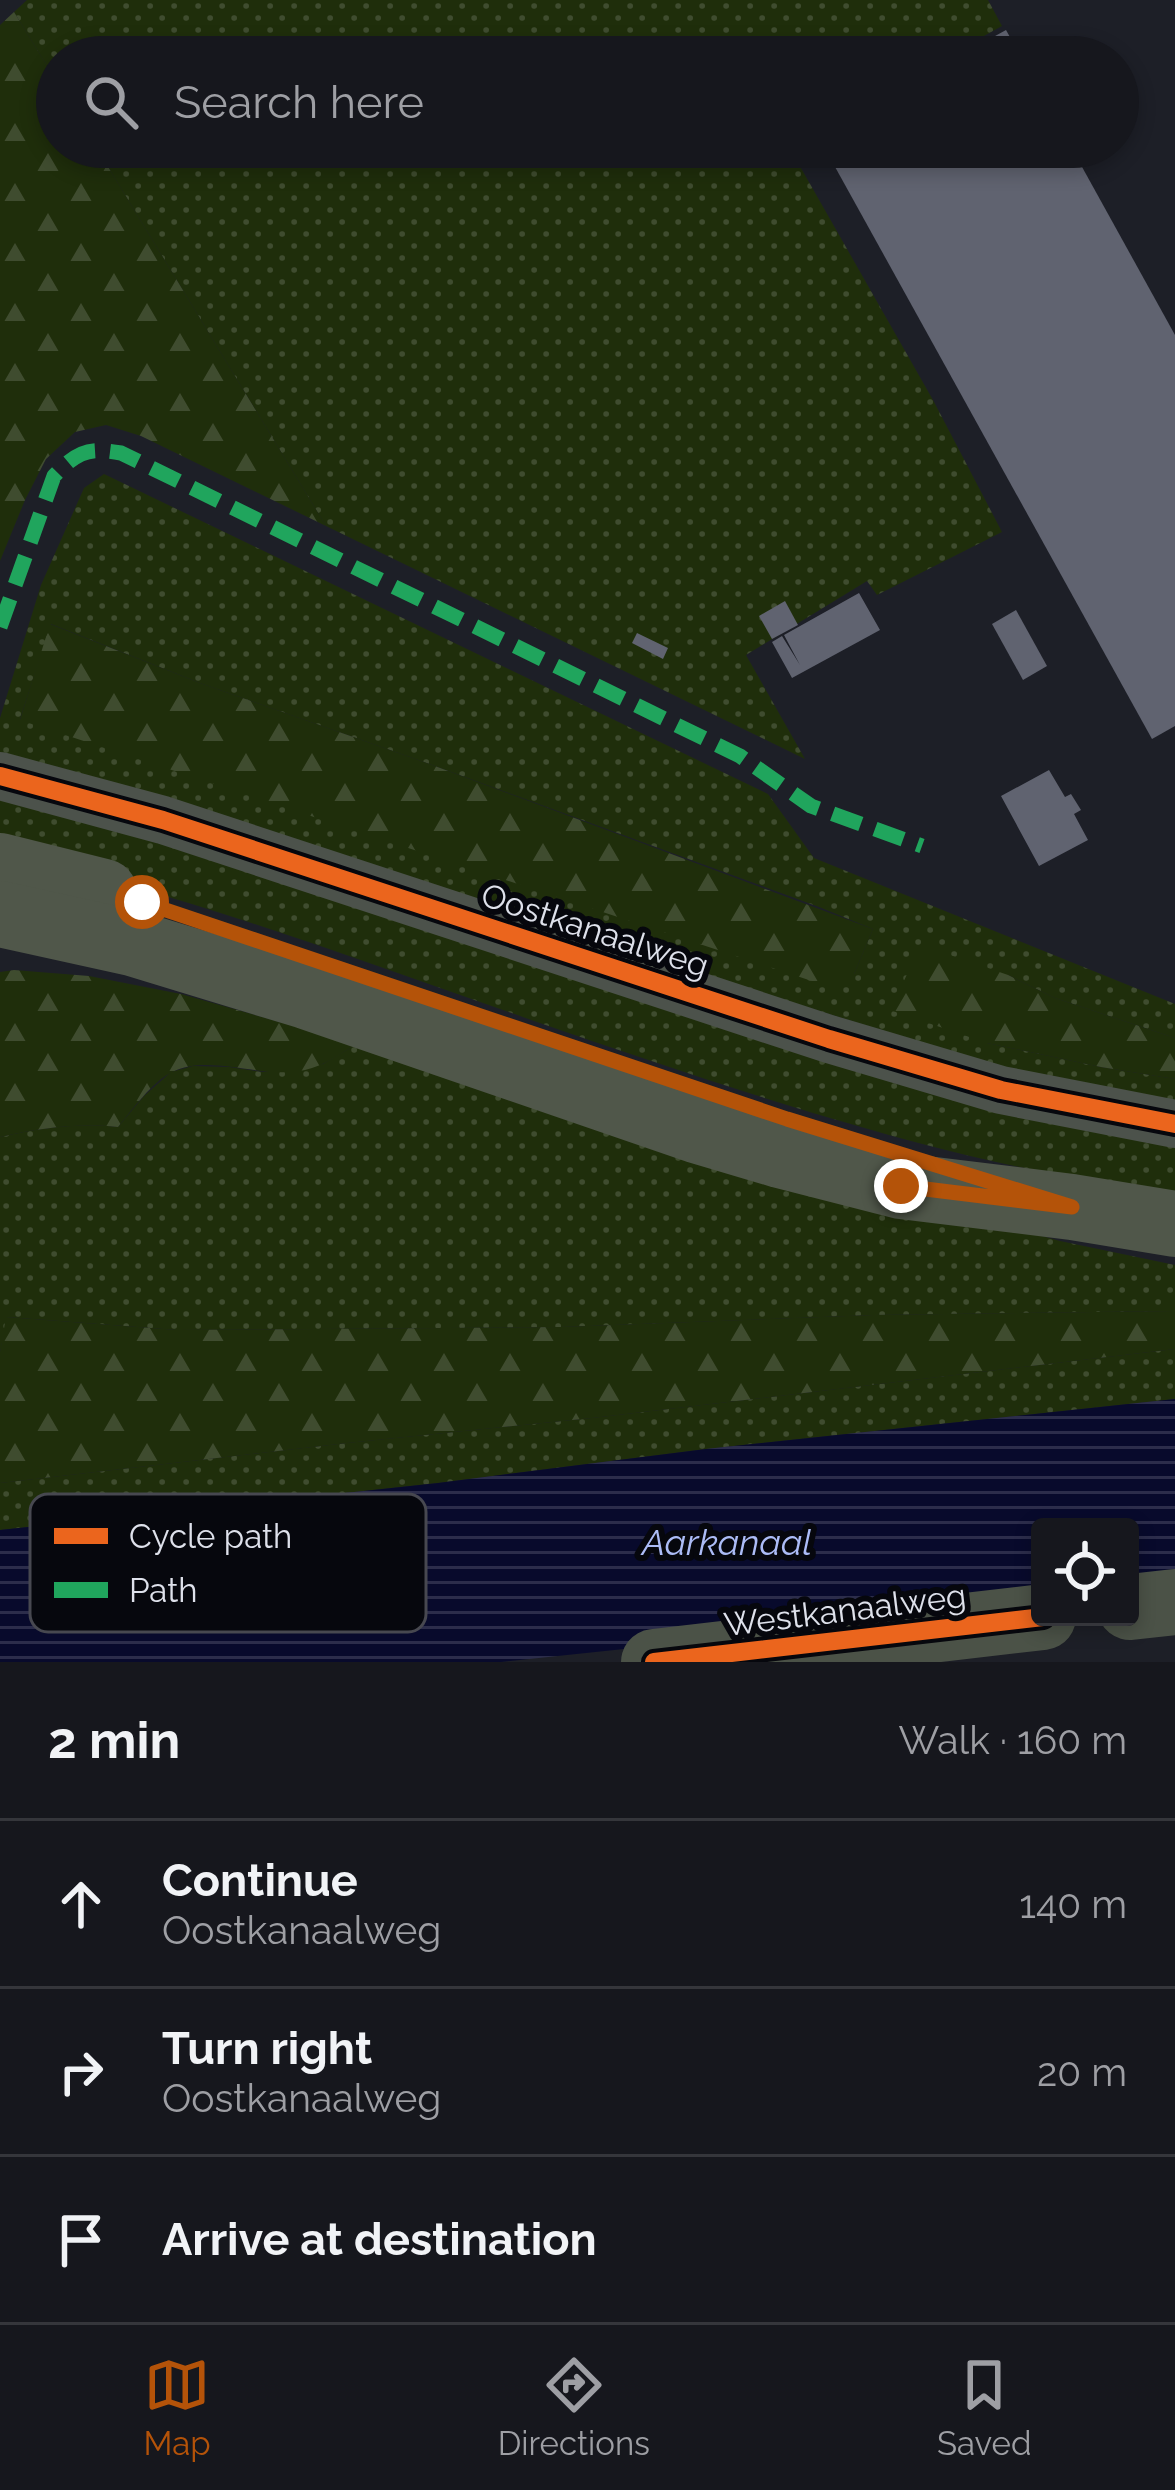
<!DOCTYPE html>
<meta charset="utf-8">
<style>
body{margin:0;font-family:Raleway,sans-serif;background:#23242a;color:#f1f3f6}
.controls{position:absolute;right:36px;bottom:36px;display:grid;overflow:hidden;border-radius:12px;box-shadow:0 6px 18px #0003}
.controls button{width:108px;height:108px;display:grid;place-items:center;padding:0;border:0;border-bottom:3px solid #35363b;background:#16171d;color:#f1f3f6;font:60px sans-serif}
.stop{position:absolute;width:36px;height:36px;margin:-27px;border:9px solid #b45309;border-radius:50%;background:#fff}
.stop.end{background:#b45309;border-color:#fff;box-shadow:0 3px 12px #0008}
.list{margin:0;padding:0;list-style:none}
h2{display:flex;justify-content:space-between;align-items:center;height:156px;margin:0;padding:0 48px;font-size:51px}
h2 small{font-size:39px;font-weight:400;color:#9e9fa4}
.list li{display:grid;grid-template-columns:78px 1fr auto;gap:36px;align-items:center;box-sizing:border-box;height:168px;padding:0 48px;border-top:3px solid #35363b}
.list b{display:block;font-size:45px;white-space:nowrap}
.list p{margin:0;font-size:39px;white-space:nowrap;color:#9e9fa4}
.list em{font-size:39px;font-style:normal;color:#9e9fa4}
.icon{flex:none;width:66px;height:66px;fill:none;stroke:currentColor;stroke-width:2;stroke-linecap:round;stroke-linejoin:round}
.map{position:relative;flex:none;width:1175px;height:1662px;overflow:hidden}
.search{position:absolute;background:#16171d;box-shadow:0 6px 18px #0003;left:36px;right:36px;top:36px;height:132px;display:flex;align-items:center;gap:30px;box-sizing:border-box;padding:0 42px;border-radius:66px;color:#9e9fa4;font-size:45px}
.sheet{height:660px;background:#16171d}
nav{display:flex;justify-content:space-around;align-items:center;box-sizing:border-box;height:168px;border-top:3px solid #35363b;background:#16171d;font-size:33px;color:#9e9fa4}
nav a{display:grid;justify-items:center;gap:6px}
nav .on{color:#b45309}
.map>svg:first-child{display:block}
.grass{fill:url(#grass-dots);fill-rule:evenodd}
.forest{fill:url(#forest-firs)}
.water{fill:url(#water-rules)}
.building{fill:#606370}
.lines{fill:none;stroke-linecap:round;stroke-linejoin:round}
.street{stroke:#4c524b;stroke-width:48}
.secondary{stroke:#4b5247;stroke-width:66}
.primary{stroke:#50574a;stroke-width:66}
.quiet{stroke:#20a55d;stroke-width:15;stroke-dasharray:30 15;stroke-linecap:butt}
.cycleway-casing{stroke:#06070d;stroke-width:26}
.cycleway{stroke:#eb651d;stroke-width:18}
.route{stroke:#b45309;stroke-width:15}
.labels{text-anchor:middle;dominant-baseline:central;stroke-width:12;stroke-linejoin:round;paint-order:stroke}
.street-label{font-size:33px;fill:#dee1eb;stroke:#06070d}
.water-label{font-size:36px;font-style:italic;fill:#acbcf6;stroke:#06070d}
.key{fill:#06070d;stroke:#474850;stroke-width:3}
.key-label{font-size:33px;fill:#dee1eb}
</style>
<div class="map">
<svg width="1175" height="1662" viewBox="0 0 1175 1662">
<defs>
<pattern id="grass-dots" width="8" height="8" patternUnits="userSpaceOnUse" patternTransform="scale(3)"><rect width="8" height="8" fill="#1f2e0b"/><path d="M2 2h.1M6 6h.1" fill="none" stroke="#3f4c2f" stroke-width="1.8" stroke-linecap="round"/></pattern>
<pattern id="forest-firs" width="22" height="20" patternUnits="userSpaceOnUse" patternTransform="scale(3)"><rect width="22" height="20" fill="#1f2e0b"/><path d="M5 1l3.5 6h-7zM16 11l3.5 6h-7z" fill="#3f4c2f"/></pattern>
<pattern id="water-rules" width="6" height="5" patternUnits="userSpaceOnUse" patternTransform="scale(3)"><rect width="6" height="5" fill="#080a2c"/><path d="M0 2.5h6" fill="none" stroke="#2c2d4b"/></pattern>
</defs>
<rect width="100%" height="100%" fill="#1d1f27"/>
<g class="grass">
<polygon points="27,0 988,0 1002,26 946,57 57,57 57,82 14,12"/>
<polygon points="96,147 789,147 933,400 1002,532 877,595 867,581 746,655 805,759 326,526"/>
<path d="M104,474l664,320 46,64 361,146v34l-120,-40 -47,-23 -21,68 114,24 74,12v37l-34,-6 -1141,-351v-41l41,-133 43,-97zM51,624l149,59 224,79 395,145 54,22 -19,45 -194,-44 -640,-211z"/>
<path d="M0,796l1175,346v55c-68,-13 -137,-25 -205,-41 -147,-36 -291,-85 -433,-134 -178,-62 -353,-129 -537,-169z"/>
<path d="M357,1044l703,197 115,24v46l-301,4 -313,12 -384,3 -170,-13 -7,35v-215c40,-9 77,-14 118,-10l26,-31 27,-24 22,-6 36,1 34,5 60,-8z"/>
<polygon points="1175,1349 1175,1399 706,1449 438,1483 0,1530 0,1483 347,1443 592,1418"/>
</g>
<g class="forest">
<polygon points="14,12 57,82 57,147 96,147 326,526 141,436 106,425 75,432 46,459 25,500 0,561 0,25"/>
<polygon points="50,624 200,683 424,762 873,929 854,974 836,989 20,720"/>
<polygon points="921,945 1008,975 1055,998 1175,1038 1175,1079 1101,1067 987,1043 890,1010"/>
<path d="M14,970l75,6 92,18 176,50c-16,9 -33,22 -52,26 -41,10 -95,-17 -133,2 -21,11 -39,37 -54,55 -41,-4 -78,1 -118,10v-165z"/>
<polygon points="1175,1311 1175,1349 592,1418 347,1443 0,1483 0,1352 6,1317 177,1330 561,1327 874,1315"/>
</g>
<polygon class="water" points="1175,1399 1175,1591 1130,1595 1130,1527 1040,1527 1040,1605 501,1662 0,1662 0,1530 438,1483 706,1449"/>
<g class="building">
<polygon points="1006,30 1021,57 957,57"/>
<polygon points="824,147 1071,147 1175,335 1175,726 1152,739"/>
<polygon points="859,593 880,630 792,678 772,642 782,636 800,665 784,635"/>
<polygon points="785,601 798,625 772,639 759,616"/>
<polygon points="1016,610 1047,666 1023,680 992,624"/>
<polygon points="637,633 668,648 663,659 632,643"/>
<polygon points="1049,770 1065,797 1071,794 1081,810 1074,814 1088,840 1039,866 1001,796"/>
</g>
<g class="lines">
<polyline class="street" points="0,776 163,820 829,1039 1001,1090 1175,1124"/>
<g class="secondary">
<polyline points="1130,1607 1175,1602"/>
<polyline points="654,1662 1043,1617"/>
</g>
<g class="primary">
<polyline points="0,866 104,892"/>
<polyline points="0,914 132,943 306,996 696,1130 780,1155 901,1186 1072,1207 1175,1224"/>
</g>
<path class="quiet" d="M0,627l54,-151c24,-25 33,-29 67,-23l619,303 71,50 111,40"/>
<defs>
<g id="cycleway">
<polyline points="0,776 163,820 829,1039 1001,1090 1175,1124"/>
<polyline points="654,1662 1043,1617"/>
</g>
</defs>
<use href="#cycleway" class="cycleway-casing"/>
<use href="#cycleway" class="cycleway"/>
</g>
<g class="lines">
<polyline class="route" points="142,902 787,1119 1072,1207 901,1186"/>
</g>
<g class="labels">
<g class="street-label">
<text transform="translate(595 930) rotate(18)">Oostkanaalweg</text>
<text transform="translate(845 1610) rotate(-7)">Westkanaalweg</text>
</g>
<g class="water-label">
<text x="727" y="1542">Aarkanaal</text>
</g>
</g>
<rect x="30" y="1494" width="396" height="138" rx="18" class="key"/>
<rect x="54" y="1528" width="54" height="16" fill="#eb651d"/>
<rect x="54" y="1582" width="54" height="16" fill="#20a55d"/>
<g class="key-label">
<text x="129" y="1548">Cycle path</text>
<text x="129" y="1602">Path</text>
</g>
</svg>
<div class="controls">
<button><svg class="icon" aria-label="locate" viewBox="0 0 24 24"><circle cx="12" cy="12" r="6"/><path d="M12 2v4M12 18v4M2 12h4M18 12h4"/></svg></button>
</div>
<div class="stop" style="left:142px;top:902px"></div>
<div class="stop end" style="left:901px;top:1186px"></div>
<div class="search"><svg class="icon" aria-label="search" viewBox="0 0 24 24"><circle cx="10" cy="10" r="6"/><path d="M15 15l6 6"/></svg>Search here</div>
</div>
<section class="sheet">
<h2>2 min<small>Walk · 160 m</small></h2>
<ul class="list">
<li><svg class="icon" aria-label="ahead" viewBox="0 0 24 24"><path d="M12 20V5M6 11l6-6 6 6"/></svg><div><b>Continue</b><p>Oostkanaalweg</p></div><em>140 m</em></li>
<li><svg class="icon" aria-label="right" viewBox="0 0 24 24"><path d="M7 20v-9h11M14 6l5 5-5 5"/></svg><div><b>Turn right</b><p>Oostkanaalweg</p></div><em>20 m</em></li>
<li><svg class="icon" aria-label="arrive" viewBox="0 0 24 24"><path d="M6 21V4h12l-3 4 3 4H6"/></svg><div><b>Arrive at destination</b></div></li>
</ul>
</section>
<nav>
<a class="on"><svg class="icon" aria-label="map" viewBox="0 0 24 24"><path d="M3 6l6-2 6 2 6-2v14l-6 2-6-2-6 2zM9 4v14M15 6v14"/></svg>Map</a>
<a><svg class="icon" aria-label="directions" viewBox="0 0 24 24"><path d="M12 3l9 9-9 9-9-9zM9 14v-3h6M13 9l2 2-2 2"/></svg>Directions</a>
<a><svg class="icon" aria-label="saved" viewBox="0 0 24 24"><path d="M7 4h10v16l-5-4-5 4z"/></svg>Saved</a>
</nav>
